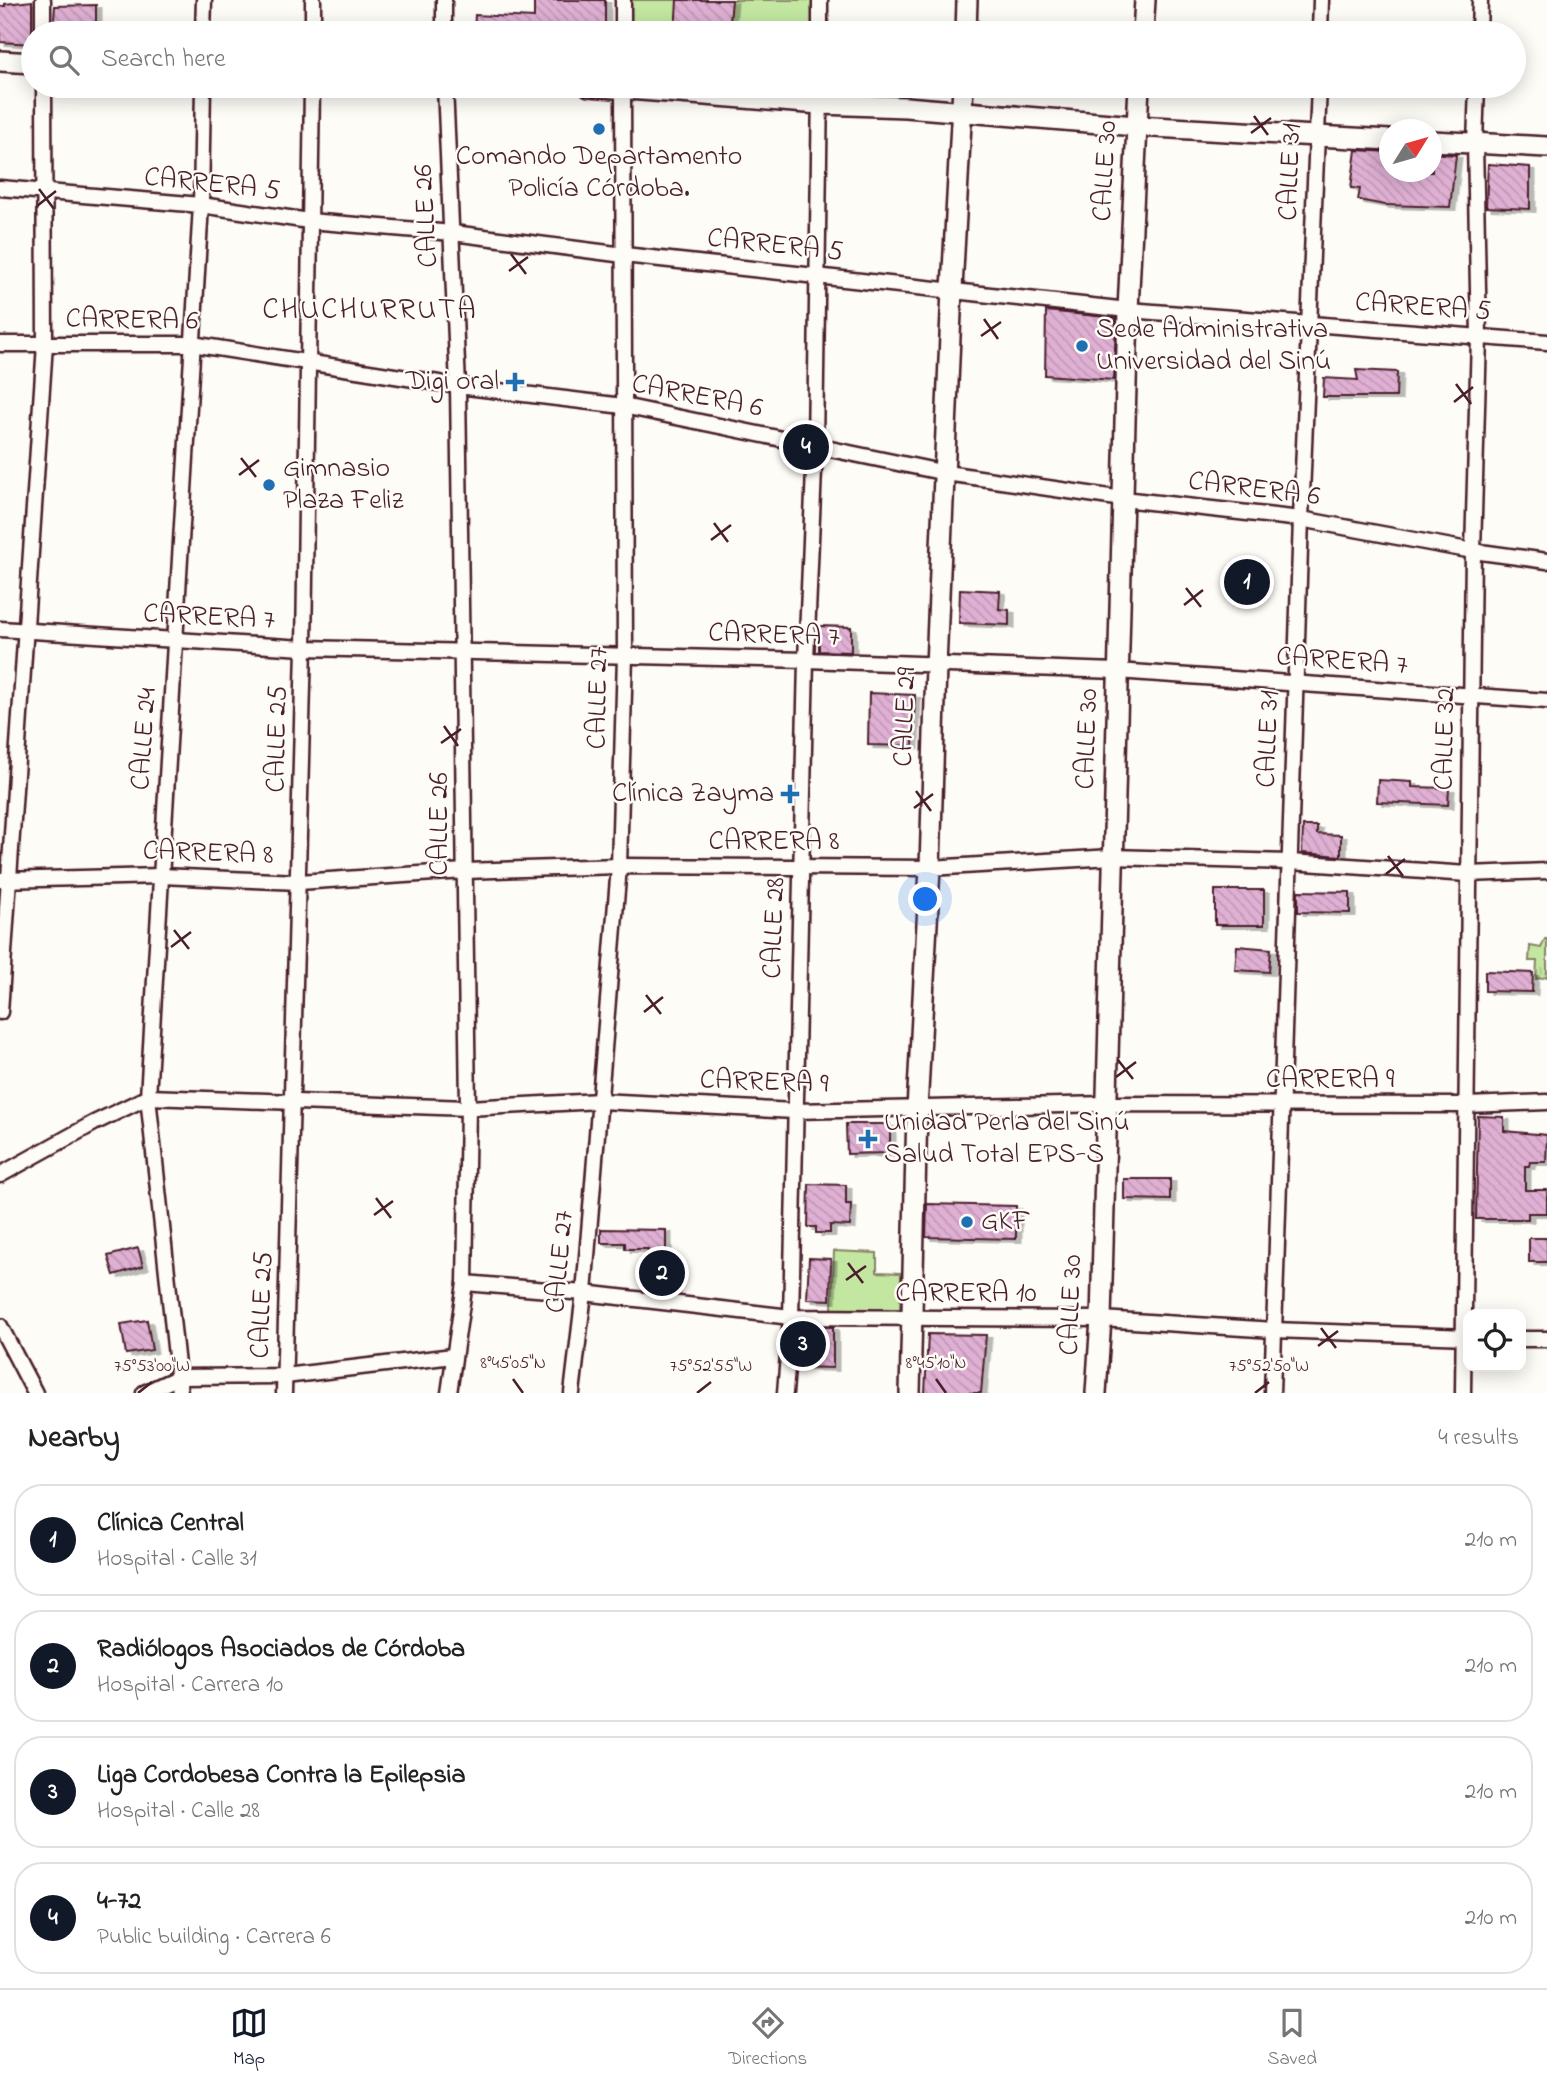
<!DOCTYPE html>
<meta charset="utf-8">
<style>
body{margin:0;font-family:"Indie Flower",sans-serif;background:#f6f6f6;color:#222}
.controls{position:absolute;right:21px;bottom:21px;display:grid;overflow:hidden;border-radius:14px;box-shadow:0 4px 18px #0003}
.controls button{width:63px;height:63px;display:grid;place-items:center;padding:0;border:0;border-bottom:2px solid #e0e0e0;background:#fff;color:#222;font:35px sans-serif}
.compass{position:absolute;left:1379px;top:119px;width:63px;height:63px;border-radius:50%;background:#fff;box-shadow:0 4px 18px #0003;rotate:53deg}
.you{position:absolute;left:926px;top:900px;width:24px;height:24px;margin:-18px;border:5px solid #fff;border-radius:50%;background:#1a73e8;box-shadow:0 0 0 10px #1a73e833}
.badge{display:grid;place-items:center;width:46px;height:46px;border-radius:50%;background:#111827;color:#fff;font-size:23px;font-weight:700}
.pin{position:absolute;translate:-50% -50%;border:4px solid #fff;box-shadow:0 2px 7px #0006}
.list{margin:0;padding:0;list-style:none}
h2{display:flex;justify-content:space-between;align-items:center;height:91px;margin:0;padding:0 28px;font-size:30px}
h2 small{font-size:23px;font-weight:400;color:#767676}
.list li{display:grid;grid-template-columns:46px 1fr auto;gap:21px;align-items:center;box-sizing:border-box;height:112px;margin:0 14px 14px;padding:0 14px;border:2px solid #e0e0e0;border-radius:28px}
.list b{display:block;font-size:26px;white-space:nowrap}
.list p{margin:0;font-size:23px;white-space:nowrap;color:#767676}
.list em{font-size:23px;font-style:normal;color:#767676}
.icon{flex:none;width:38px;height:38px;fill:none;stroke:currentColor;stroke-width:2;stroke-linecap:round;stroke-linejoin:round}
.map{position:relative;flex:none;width:1547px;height:1393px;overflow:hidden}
.search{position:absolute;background:#fff;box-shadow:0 4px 18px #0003;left:21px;right:21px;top:21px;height:77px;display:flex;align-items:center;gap:18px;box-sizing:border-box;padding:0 24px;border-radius:38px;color:#767676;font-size:26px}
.sheet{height:595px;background:#fff}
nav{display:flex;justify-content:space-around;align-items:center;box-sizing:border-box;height:98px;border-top:2px solid #e0e0e0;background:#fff;font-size:19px;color:#767676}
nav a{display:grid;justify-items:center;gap:4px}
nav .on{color:#111827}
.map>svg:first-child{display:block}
.grass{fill:url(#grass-tufts);stroke:#868366;stroke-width:2}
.park{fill:#c3e7a1;stroke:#868366;stroke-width:2}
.building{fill:url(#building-back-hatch);stroke:#4a1f2b;stroke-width:2;filter:url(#shadow)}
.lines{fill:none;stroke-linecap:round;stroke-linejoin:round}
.street-casing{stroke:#4a1f2b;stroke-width:19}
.secondary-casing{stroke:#4a1f2b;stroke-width:24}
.street{stroke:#fdfcf7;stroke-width:14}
.secondary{stroke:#fdfcf7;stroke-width:19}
.ticks{fill:none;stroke:#4a1f2b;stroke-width:2.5}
.poi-dot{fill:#1f6fb2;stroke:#fdfcf7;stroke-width:2.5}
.labels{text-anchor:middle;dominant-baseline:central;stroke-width:5;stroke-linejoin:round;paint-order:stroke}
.poi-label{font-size:28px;fill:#4a1f2b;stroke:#fdfcf7;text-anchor:start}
.street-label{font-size:28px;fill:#4a1f2b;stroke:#fdfcf7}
.neighbourhood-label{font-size:30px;letter-spacing:2px;fill:#4a1f2b;stroke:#fdfcf7}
.ticks-label{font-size:18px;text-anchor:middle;fill:#4a1f2b;stroke:#fdfcf7;stroke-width:5;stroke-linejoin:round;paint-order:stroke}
</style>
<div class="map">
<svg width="1547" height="1393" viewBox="0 0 1547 1393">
<defs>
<pattern id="grass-tufts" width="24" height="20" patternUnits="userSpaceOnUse" patternTransform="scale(1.75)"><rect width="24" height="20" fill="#c3e7a1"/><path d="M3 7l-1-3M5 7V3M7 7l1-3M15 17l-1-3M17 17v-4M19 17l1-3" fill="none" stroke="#a9c68b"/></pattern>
<pattern id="building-back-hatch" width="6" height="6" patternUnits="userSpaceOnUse" patternTransform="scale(1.75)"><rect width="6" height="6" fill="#dfb0d3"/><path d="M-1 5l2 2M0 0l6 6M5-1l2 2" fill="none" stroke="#c197b5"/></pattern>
<filter id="shadow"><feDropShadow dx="5.5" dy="3" stdDeviation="0" flood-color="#0004"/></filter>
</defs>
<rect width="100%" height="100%" fill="#fdfcf7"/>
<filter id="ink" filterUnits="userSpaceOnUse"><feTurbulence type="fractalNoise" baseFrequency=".0143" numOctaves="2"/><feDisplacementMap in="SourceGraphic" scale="14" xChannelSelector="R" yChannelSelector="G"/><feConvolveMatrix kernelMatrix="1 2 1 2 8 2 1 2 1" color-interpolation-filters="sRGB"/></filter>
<g filter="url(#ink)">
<polygon class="grass" points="1545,939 1547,939 1547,977 1536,979 1537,961 1529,961 1530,946 1541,948"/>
<g class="park">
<rect x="631" y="0" width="186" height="33"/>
<polygon points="650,86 816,86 816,97"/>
<polygon points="834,1251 877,1253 877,1272 901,1273 900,1311 832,1309"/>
</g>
<g class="building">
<polygon points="534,0 605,0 605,33 474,33 475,15 534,18"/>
<polygon points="677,0 732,0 729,33 675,33"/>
<polygon points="32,1 32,44 0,42 0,6 5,6 5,4"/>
<polygon points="96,5 96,33 53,33 55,6"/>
<polygon points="1356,150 1390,152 1390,172 1432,172 1432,153 1456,155 1450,207 1385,205 1358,200 1360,189 1351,188"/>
<polygon points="1488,164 1530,167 1530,209 1486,207"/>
<polygon points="1046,311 1116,318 1114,380 1045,375"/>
<polygon points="1356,370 1397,372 1396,397 1323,397 1324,378 1358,380"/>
<polygon points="960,589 1000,591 999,609 1009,610 1009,625 959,623"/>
<polygon points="819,626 851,627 851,652 819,651"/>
<polygon points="869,693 915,695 913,746 868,745"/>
<polygon points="1378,780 1412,782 1412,787 1449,788 1448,805 1377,802"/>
<polygon points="1303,826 1317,826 1317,834 1341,835 1341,856 1302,853"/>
<rect x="1215" y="890" width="49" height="35"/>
<polygon points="1298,891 1350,892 1350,913 1298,912"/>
<polygon points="1237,946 1271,949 1269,972 1235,970"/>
<polygon points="1485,971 1533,973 1532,992 1485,991"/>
<polygon points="1478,1116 1504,1117 1504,1131 1547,1135 1546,1162 1530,1162 1529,1166 1525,1166 1525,1190 1547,1190 1547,1213 1528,1213 1528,1219 1476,1219"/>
<polygon points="846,1124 890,1124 890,1153 847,1154"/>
<polygon points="1124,1179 1170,1179 1170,1200 1124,1199"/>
<polygon points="809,1184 846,1185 846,1204 851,1204 850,1226 830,1225 830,1233 816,1233 816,1227 808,1227"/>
<polygon points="927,1204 1016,1206 1016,1239 926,1237"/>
<polygon points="601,1229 666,1230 666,1255 676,1256 675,1291 646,1289 648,1249 625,1249 625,1243 601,1243"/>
<rect x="1529" y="1238" width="18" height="24"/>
<polygon points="138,1248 143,1266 114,1275 108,1256"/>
<polygon points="809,1258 831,1259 830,1300 807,1299"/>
<polygon points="147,1320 152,1350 126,1354 121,1324"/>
<polygon points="800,1327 833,1327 833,1368 797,1367"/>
<polygon points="928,1334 986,1335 981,1393 925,1393"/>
</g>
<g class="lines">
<defs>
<g id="street">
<polyline points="43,0 43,33"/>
<polyline points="444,0 444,33"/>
<polyline points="203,33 204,0"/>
<polyline points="313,33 313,0"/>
<polyline points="623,33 623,0"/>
<polyline points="820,33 820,0"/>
<polyline points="1320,33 1321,0"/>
<polyline points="1479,33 1480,0"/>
<polyline points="445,86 458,386 468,1108 465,1283 449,1393"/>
<polyline points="0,188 201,205 309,221 453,233 624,255 1128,310 1547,342"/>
<polyline points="0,344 192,344 458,386 623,406 946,473 1123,499 1301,519 1473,551 1547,561"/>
<polyline points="0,629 304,648 806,660 1117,671 1547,701"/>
<polyline points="0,880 161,876 299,882 465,871 619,866 930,868 1112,857 1290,862 1468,874 1547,871"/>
<polyline points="0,1012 45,344 44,86"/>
<polyline points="0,1175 94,1123 148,1097 468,1108 600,1101 795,1111 1107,1104 1466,1105 1547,1102"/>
<polyline points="465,1283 584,1293 791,1317 1101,1319 1274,1330 1468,1337"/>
<polyline points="0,1326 35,1393"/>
<polyline points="1521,1339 1547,1339"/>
<polyline points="144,1393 179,1377 285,1376 453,1356"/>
<polyline points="180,1393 148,1097 201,205 203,86"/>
<polyline points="284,1393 304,648 312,86"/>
<polyline points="572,1393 584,1293 619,866 625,656 623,86"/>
<polyline points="785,1393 791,1317 806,660 815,446 820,86"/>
<polyline points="1272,1393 1301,519 1319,86"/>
<polyline points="1463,1393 1473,551 1479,337 1475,143 1477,86"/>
</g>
<g id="secondary">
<polyline points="966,33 967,0"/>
<polyline points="1143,33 1145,0"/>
<polyline points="0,61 33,63"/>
<polyline points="589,86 820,104 906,107 1136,126 1390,140"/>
<polyline points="1432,141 1547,147"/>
<polyline points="910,1393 917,1110 930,868 936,666 952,289 963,86"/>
<polyline points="1096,1393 1101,1319 1128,310 1139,86"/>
</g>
</defs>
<use href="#street" class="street-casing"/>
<use href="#secondary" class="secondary-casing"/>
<use href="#street" class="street"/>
<use href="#secondary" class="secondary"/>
</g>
</g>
<path class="ticks" d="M1254,116l14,19M1251,133l20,-15M39,189l15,20M37,206l19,-15M511,254l15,20M509,271l19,-14M984,319l14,20M981,336l20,-14M1456,384l15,20M1454,402l19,-15M241,458l15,19M239,475l20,-15M714,523l14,19M711,540l20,-15M1186,588l15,19M1184,605l19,-15M444,726l14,20M441,743l20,-14M916,791l15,20M914,808l19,-14M1388,856l15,20M1386,874l19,-15M174,930l15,19M171,947l20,-15M646,995l15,19M644,1012l19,-15M1118,1060l15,19M1116,1077l20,-15M376,1198l15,20M374,1215l19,-14M848,1263l15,20M846,1280l20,-14M1321,1328l15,20M1318,1346l20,-15M513,1379l10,14M936,1379l10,14M138,1393l14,-11M697,1393l14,-11M1255,1393l14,-11"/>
<g class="poi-dot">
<circle cx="599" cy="129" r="7"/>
<circle cx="1082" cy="346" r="7"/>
<path d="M511.5 371.5h7v7h7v7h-7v7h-7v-7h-7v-7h7z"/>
<circle cx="269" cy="485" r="7"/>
<path d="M786.5 783.5h7v7h7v7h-7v7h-7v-7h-7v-7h7z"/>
<path d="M864.5 1128.5h7v7h7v7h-7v7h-7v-7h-7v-7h7z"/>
<circle cx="967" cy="1222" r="7"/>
</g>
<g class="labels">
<g class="poi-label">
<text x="599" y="157" text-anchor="middle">Comando Departamento<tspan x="599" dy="32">Policía Córdoba.</tspan></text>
<text x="1096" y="330">Sede Administrativa<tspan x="1096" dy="32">Universidad del Sinú</tspan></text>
<text x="499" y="382" text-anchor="end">Digi oral</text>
<text x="283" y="469">Gimnasio<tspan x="283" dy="32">Plaza Feliz</tspan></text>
<text x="774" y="794" text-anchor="end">Clínica Zayma</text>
<text x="884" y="1123">Unidad Perla del Sinú<tspan x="884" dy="32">Salud Total EPS-S</tspan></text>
<text x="981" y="1222">GKF</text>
</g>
<g class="street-label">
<text transform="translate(1106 171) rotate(-87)">CALLE 30</text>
<text transform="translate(1291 172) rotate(-88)">CALLE 31</text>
<text transform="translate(212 185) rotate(6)">CARRERA 5</text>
<text transform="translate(427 216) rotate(-93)">CALLE 26</text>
<text transform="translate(775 246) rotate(6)">CARRERA 5</text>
<text transform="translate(1423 308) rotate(4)">CARRERA 5</text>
<text transform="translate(132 321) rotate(1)">CARRERA 6</text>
<text transform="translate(697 397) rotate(11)">CARRERA 6</text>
<text transform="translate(1254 490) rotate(7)">CARRERA 6</text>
<text transform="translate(209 618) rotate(3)">CARRERA 7</text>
<text transform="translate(774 636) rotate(2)">CARRERA 7</text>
<text transform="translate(1342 662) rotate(4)">CARRERA 7</text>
<text transform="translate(599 698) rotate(-89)">CALLE 27</text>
<text transform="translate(906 717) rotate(-88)">CALLE 29</text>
<text transform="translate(145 739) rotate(-86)">CALLE 24</text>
<text transform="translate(278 739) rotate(-89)">CALLE 25</text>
<text transform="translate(1088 739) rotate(-88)">CALLE 30</text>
<text transform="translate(1269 739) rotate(-88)">CALLE 31</text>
<text transform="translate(1446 739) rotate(-89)">CALLE 32</text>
<text transform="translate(440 824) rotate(-90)">CALLE 26</text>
<text x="774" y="842">CARRERA 8</text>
<text transform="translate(208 854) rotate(2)">CARRERA 8</text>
<text transform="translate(775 928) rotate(-88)">CALLE 28</text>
<text x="1330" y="1080">CARRERA 9</text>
<text transform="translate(764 1083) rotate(2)">CARRERA 9</text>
<text transform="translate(561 1262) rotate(-85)">CALLE 27</text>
<text x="966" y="1294">CARRERA 10</text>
<text transform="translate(263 1305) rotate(-88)">CALLE 25</text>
<text transform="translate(1072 1305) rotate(-88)">CALLE 30</text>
</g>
<g class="neighbourhood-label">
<text x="370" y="311">CHUCHURRUTA</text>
</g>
</g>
<g class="ticks-label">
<text x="513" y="1368">8°45'05"N</text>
<text x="936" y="1368">8°45'10"N</text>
<text x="152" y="1371">75°53'00"W</text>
<text x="711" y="1371">75°52'55"W</text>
<text x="1269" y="1371">75°52'50"W</text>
</g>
</svg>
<div class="controls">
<button><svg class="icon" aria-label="locate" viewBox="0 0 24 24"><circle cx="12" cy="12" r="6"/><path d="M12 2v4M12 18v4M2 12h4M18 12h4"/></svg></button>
</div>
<svg class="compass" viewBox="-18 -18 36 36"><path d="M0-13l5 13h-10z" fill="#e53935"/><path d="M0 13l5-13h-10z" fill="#767676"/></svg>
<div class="you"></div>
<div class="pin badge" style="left:1247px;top:582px">1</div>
<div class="pin badge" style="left:662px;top:1273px">2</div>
<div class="pin badge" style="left:803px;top:1344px">3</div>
<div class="pin badge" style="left:806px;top:447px">4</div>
<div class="search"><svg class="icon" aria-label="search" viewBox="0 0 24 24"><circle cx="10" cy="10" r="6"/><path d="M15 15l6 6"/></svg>Search here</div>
</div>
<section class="sheet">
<h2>Nearby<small>4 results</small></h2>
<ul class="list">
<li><span class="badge">1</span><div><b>Clínica Central</b><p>Hospital · Calle 31</p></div><em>210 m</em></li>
<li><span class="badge">2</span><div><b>Radiólogos Asociados de Córdoba</b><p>Hospital · Carrera 10</p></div><em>210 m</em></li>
<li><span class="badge">3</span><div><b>Liga Cordobesa Contra la Epilepsia</b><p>Hospital · Calle 28</p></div><em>210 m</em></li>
<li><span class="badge">4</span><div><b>4-72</b><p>Public building · Carrera 6</p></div><em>210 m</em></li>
</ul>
</section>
<nav>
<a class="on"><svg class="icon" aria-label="map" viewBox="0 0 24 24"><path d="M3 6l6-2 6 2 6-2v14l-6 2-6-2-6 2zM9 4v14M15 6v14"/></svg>Map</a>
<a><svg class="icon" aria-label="directions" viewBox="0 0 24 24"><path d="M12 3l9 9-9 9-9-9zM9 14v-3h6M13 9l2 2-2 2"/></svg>Directions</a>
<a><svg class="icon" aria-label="saved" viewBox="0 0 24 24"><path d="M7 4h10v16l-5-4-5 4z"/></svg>Saved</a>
</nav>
